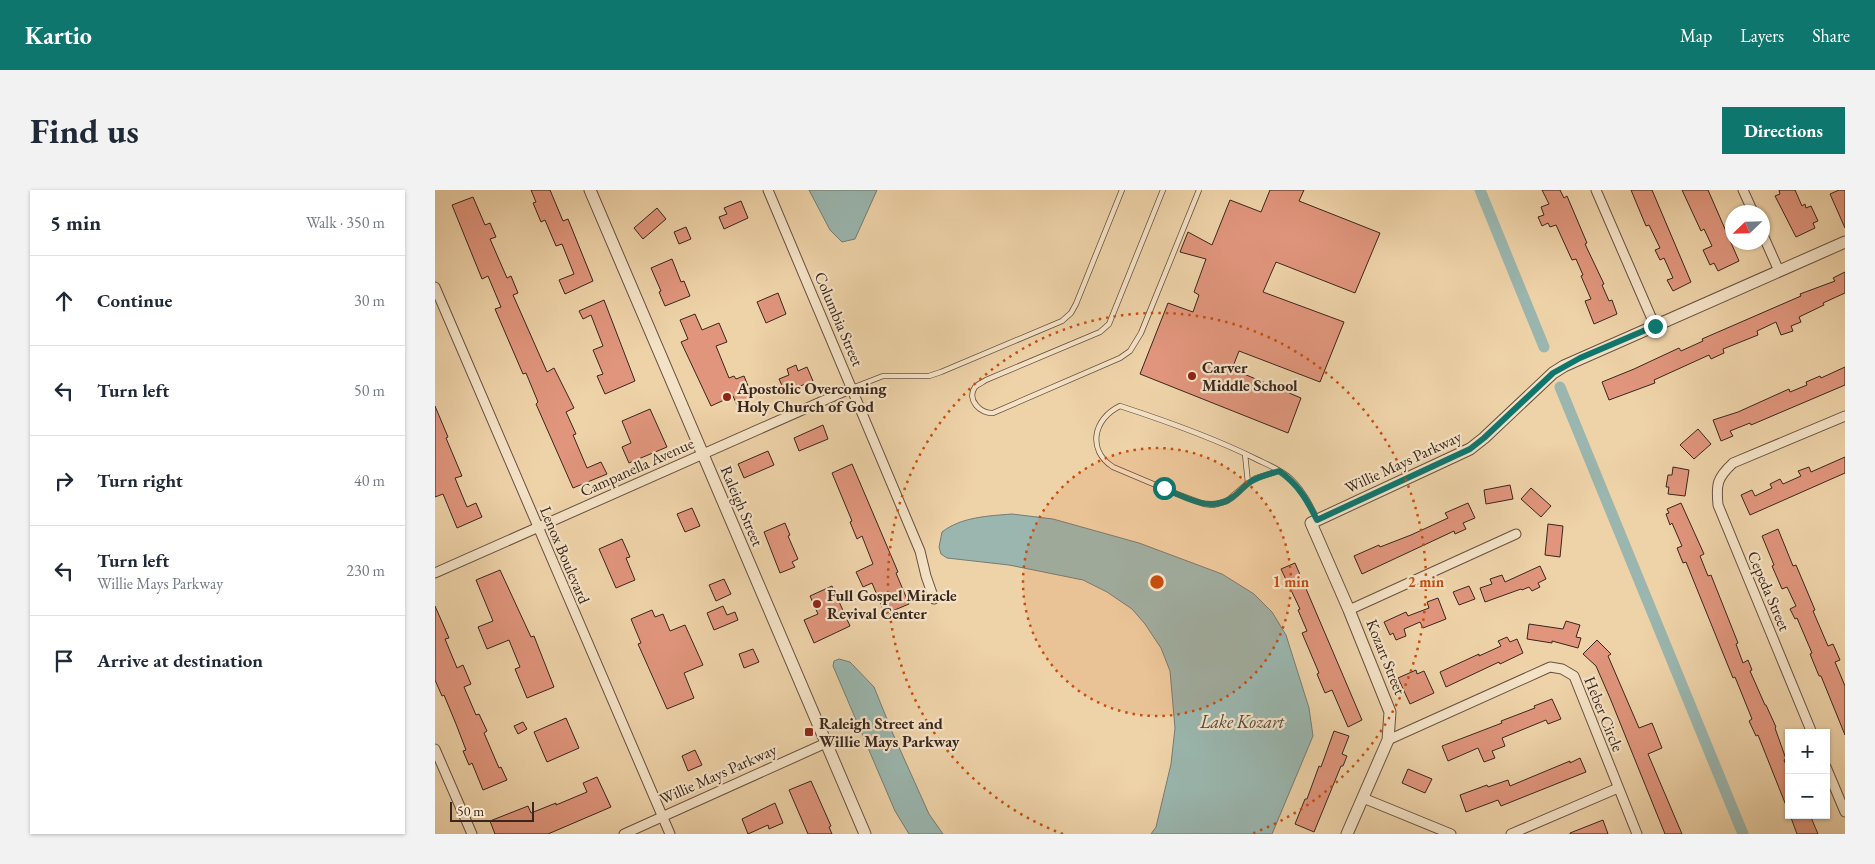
<!DOCTYPE html>
<meta charset="utf-8">
<style>
body{margin:0;font-family:"EB Garamond",serif;background:#f2f2f3;color:#1f2937}
.controls{position:absolute;right:15px;bottom:15px;display:grid;overflow:hidden;border-radius:0px;box-shadow:0 1px 4px #0004}
.controls button{width:45px;height:45px;display:grid;place-items:center;padding:0;border:0;border-bottom:1px solid #e0e1e3;background:#fff;color:#1f2937;font:25px sans-serif}
.compass{position:absolute;left:1290px;top:15px;width:45px;height:45px;border-radius:50%;background:#fff;box-shadow:0 1px 4px #0004;rotate:247deg}
.scale{position:absolute;left:15px;bottom:12px;width:84px;box-sizing:border-box;padding-left:5px;border:2px solid #3a261d;border-top:0;font-size:14px;line-height:18px;white-space:nowrap;color:#3a261d;-webkit-text-stroke:4px #f4e2c6;paint-order:stroke}
.stop{position:absolute;width:15px;height:15px;margin:-11px;border:4px solid #0f766e;border-radius:50%;background:#fff}
.stop.end{background:#0f766e;border-color:#fff;box-shadow:0 1px 5px #0008}
.list{margin:0;padding:0;list-style:none}
h2{display:flex;justify-content:space-between;align-items:center;height:65px;margin:0;padding:0 20px;font-size:21px}
h2 small{font-size:16px;font-weight:400;color:#747a83}
.list li{display:grid;grid-template-columns:32px 1fr auto;gap:15px;align-items:center;box-sizing:border-box;height:90px;padding:0 20px;border-top:1px solid #e0e1e3}
.list b{display:block;font-size:19px;white-space:nowrap}
.list p{margin:0;font-size:16px;white-space:nowrap;color:#747a83}
.list em{font-size:16px;font-style:normal;color:#747a83}
.icon{flex:none;width:28px;height:28px;fill:none;stroke:currentColor;stroke-width:2;stroke-linecap:round;stroke-linejoin:round}
.map{position:relative;flex:none;width:1410px;height:644px;overflow:hidden;border-radius:0px}
header{display:flex;align-items:center;gap:30px;box-sizing:border-box;height:70px;padding:0 25px;background:#0f766e;color:#fff}
header strong{font-size:24px}
nav{display:flex;gap:28px;margin-inline-start:auto;font-size:18px}
.intro{display:flex;align-items:center;justify-content:space-between;box-sizing:border-box;height:120px;padding:0 30px}
h1{margin:0;font-size:35px}
.button{padding:12px 22px;border-radius:0px;background:#0f766e;color:#fff;font-size:18px;font-weight:700}
main{display:flex;gap:30px;padding:0 30px}
aside{flex:1;background:#fff;border-radius:0px;box-shadow:0 1px 4px #0004}
.map>svg:first-child{display:block}
.water{fill:#9ab6ae;stroke:#747c74}
.lines{fill:none;stroke-linecap:round;stroke-linejoin:round}
.canal{stroke:#9ab6ae;stroke-width:11}
.building{fill:#e0957c;stroke:#3a261d}
.service-casing{stroke:#675140;stroke-width:6}
.minor-casing{stroke:#675140;stroke-width:11}
.tertiary-casing{stroke:#675140;stroke-width:13}
.service{stroke:#f4e2c6;stroke-width:4.5}
.minor{stroke:#f4e2c6;stroke-width:9}
.tertiary{stroke:#f4e2c6;stroke-width:11}
.route{stroke:#0f766e;stroke-width:6}
.ring{fill:none;stroke:#c54f0f;stroke-width:2.5;stroke-dasharray:2.5 5}
.poi-dot{fill:#8f2418;stroke:#f4e2c6;stroke-width:2}
.labels{text-anchor:middle;dominant-baseline:central;stroke-width:4.5;stroke-linejoin:round;paint-order:stroke}
.street-label{font-size:16px;fill:#3a261d;stroke:#f4e2c6}
.poi-label{font-size:16px;font-weight:bold;fill:#3a261d;stroke:#f4e2c6;text-anchor:start}
.water-label{font-size:18px;font-style:italic;fill:#524a41;stroke:#f4e2c6}
.centre{fill:#c54f0f;stroke:#f4e2c6;stroke-width:2.5}
.ring-label{font-size:15px;text-anchor:middle;font-weight:bold;fill:#c54f0f;stroke:#f4e2c6;stroke-width:4.5;stroke-linejoin:round;paint-order:stroke}
</style>
<header>
<strong>Kartio</strong>
<nav><a>Map</a><a>Layers</a><a>Share</a></nav>
</header>
<div class="intro"><h1>Find us</h1><a class="button">Directions</a></div>
<main>
<aside>
<h2>5 min<small>Walk · 350 m</small></h2>
<ul class="list">
<li><svg class="icon" aria-label="ahead" viewBox="0 0 24 24"><path d="M12 20V5M6 11l6-6 6 6"/></svg><div><b>Continue</b></div><em>30 m</em></li>
<li><svg class="icon" aria-label="left" viewBox="0 0 24 24"><path d="M17 20v-9H6M10 6l-5 5 5 5"/></svg><div><b>Turn left</b></div><em>50 m</em></li>
<li><svg class="icon" aria-label="right" viewBox="0 0 24 24"><path d="M7 20v-9h11M14 6l5 5-5 5"/></svg><div><b>Turn right</b></div><em>40 m</em></li>
<li><svg class="icon" aria-label="left" viewBox="0 0 24 24"><path d="M17 20v-9H6M10 6l-5 5 5 5"/></svg><div><b>Turn left</b><p>Willie Mays Parkway</p></div><em>230 m</em></li>
<li><svg class="icon" aria-label="arrive" viewBox="0 0 24 24"><path d="M6 21V4h12l-3 4 3 4H6"/></svg><div><b>Arrive at destination</b></div></li>
</ul>
</aside>
<div class="map">
<svg width="1410" height="644" viewBox="0 0 1410 644">
<rect width="100%" height="100%" fill="#eed2a8"/>
<filter id="stains"><feTurbulence type="fractalNoise" baseFrequency=".004" numOctaves="4"/><feColorMatrix values="0 0 0 0 .2 0 0 0 0 .09 0 0 0 0 .02 0 0 0 .5 -.17"/></filter>
<radialGradient id="worn" r=".72"><stop offset=".6" stop-color="#630" stop-opacity="0"/><stop offset="1" stop-color="#630" stop-opacity=".3"/></radialGradient>
<g class="water">
<polygon points="374,0 442,0 420,49 407,52 395,40"/>
<path d="M577,324l41,5 86,24 83,31 32,20 18,18 14,23 23,73 4,28 -41,98h-121l5,-7 15,-63 4,-36 -5,-57 -9,-23 -16,-24 -13,-15 -25,-17 -24,-12 -74,-15 -62,-7 -6,-4 -2,-7 3,-15c19,-15 46,-16 70,-18z"/>
<polygon points="404,469 415,472 439,497 458,544 494,624 508,644 474,644 460,621 398,476 399,471"/>
</g>
<g class="lines">
<g class="canal">
<polyline points="1045,0 1109,157"/>
<polyline points="1125,197 1308,644"/>
</g>
</g>
<g class="building">
<polygon points="96,0 115,0 128,31 133,29 158,91 130,104 124,90 139,84 127,54 121,56 110,30 106,32 98,13 101,12"/>
<polygon points="835,0 869,0 864,11 945,43 920,103 841,72 828,102 909,132 885,192 804,161 797,179 866,208 853,243 705,184 733,113 758,122 764,105 759,102 771,69 745,62 753,42 777,55 795,10 826,22"/>
<polygon points="1107,0 1125,0 1129,8 1132,6 1152,53 1150,54 1169,94 1167,95 1174,111 1177,110 1182,124 1159,134 1150,111 1156,109 1146,86 1148,85 1141,69 1137,70 1121,35 1115,37 1113,33 1107,36 1103,27 1109,25 1106,17 1114,14"/>
<polygon points="1196,0 1217,0 1256,92 1238,101 1232,90 1238,88 1229,68 1225,70 1220,60 1225,58 1214,35 1211,36"/>
<polygon points="1247,0 1273,0 1304,71 1283,81 1279,73 1275,75 1268,60 1277,56 1269,39 1266,41"/>
<polygon points="1344,0 1360,0 1367,16 1370,14 1371,18 1376,16 1383,31 1378,33 1380,38 1361,47 1340,6 1345,4"/>
<polygon points="1404,0 1410,0 1410,38 1395,4"/>
<polygon points="38,7 50,35 55,33 61,47 55,49 72,88 76,86 83,103 78,105 112,182 119,178 139,218 131,222 141,244 138,245 152,278 166,272 172,284 138,298 101,214 103,212 91,183 88,184 60,119 66,117 53,86 47,89 17,15"/>
<polygon points="306,11 313,28 289,39 284,27 292,24 289,18"/>
<polygon points="222,18 231,29 208,49 199,38"/>
<polygon points="251,37 256,49 244,54 239,42"/>
<polygon points="237,69 246,92 249,91 255,106 230,116 224,102 226,101 216,78"/>
<polygon points="1410,82 1410,103 1388,113 1389,115 1364,127 1366,132 1356,136 1358,141 1346,145 1341,132 1322,141 1323,145 1288,159 1289,163 1276,169 1274,165 1219,190 1220,193 1174,210 1167,192 1199,179 1244,158 1246,161 1268,151 1267,149 1366,106 1365,104 1400,91 1398,88"/>
<polygon points="343,103 351,124 331,133 322,112"/>
<polygon points="169,110 200,191 170,204 162,186 168,184 158,160 168,156 156,125 148,129 144,121"/>
<polygon points="260,124 267,140 284,133 292,152 281,156 294,188 299,186 301,189 309,186 318,208 302,215 298,206 276,216 246,152 253,149 245,130"/>
<polygon points="361,175 363,181 372,177 378,191 350,202 344,189 354,185 352,179"/>
<polygon points="1410,177 1410,195 1316,235 1315,233 1295,241 1298,246 1286,251 1278,230 1303,222 1354,199 1355,202 1372,195 1371,192 1385,186 1386,188"/>
<polygon points="0,216 13,247 11,248 27,286 20,288 32,317 41,313 47,327 22,338 8,304 0,307"/>
<polygon points="215,219 232,257 194,273 187,257 196,253 187,231"/>
<polygon points="388,235 393,249 364,261 359,248"/>
<polygon points="1263,239 1276,254 1259,269 1245,255"/>
<polygon points="333,261 339,275 309,288 303,274"/>
<polygon points="1410,267 1410,283 1315,325 1306,305 1317,300 1320,306 1337,298 1335,294 1345,289 1348,294 1366,286 1363,281 1374,277 1376,282"/>
<polygon points="417,274 463,382 461,383 474,414 450,424 437,393 428,397 421,382 438,374 427,346 422,349 415,332 417,331 397,283"/>
<polygon points="1238,277 1254,280 1250,306 1233,304 1234,297 1231,297 1233,285 1237,285"/>
<polygon points="1075,295 1078,309 1051,314 1049,300"/>
<polygon points="1096,298 1116,316 1106,327 1086,309"/>
<polygon points="1033,313 1040,328 1028,333 1031,339 1020,344 1019,341 927,384 919,366 944,355 945,357 976,345 1013,328 1010,323"/>
<polygon points="1246,313 1269,364 1265,366 1273,386 1276,385 1303,453 1301,454 1308,473 1313,470 1317,480 1315,481 1330,515 1331,515 1341,537 1340,538 1351,569 1349,570 1354,582 1354,623 1323,545 1321,546 1314,531 1317,529 1300,487 1298,488 1251,372 1248,373 1242,358 1247,356 1237,333 1235,335 1231,324 1234,323 1232,319"/>
<polygon points="257,318 265,336 250,342 242,324"/>
<polygon points="350,333 355,345 353,346 363,369 357,372 360,377 345,383 329,342"/>
<polygon points="1113,334 1128,336 1125,367 1110,365"/>
<polygon points="1343,339 1358,376 1361,375 1380,420 1378,421 1393,456 1398,454 1405,470 1400,472 1410,496 1410,545 1386,486 1384,486 1375,464 1377,463 1362,428 1360,429 1355,419 1361,416 1352,397 1347,399 1337,376 1339,375 1327,346"/>
<polygon points="187,349 195,367 191,368 200,390 181,398 164,359"/>
<polygon points="860,373 927,530 913,537 897,500 890,503 882,484 884,483 867,443 872,441 863,420 865,419 846,379"/>
<polygon points="1105,376 1111,389 1103,393 1105,397 1097,401 1094,397 1087,400 1086,399 1050,412 1045,398 1057,394 1055,389 1067,385 1070,392"/>
<polygon points="65,380 96,447 99,446 119,497 92,508 80,479 85,477 74,450 52,459 43,437 58,431 41,390"/>
<polygon points="289,389 296,404 281,411 274,395"/>
<polygon points="397,396 415,436 379,453 369,430 383,424 375,406"/>
<polygon points="1034,396 1040,409 1024,415 1018,402"/>
<polygon points="1003,408 1011,429 988,438 985,432 969,439 971,446 961,450 958,443 955,445 949,432 971,422 973,426 994,418 992,412"/>
<polygon points="0,416 14,448 10,449 22,478 28,475 36,494 29,497 41,525 44,524 52,541 49,543 64,578 66,577 72,590 48,600 37,573 34,575 28,561 31,560 21,534 9,505 7,506 0,490"/>
<polygon points="288,416 292,425 300,422 303,430 279,440 272,423"/>
<polygon points="217,420 220,427 228,424 235,441 250,435 268,475 249,483 259,508 232,519 203,454 206,453 196,429"/>
<polygon points="1131,431 1145,435 1141,447 1146,448 1143,458 1117,451 1117,453 1092,449 1094,434 1128,439"/>
<polygon points="1072,447 1075,452 1082,449 1088,463 1065,474 1064,472 1011,497 1005,482 1044,464 1044,466 1066,456 1063,451"/>
<polygon points="1162,450 1176,464 1173,466 1204,538 1217,533 1227,558 1213,564 1247,644 1230,644 1175,508 1161,476 1148,464"/>
<polygon points="318,459 324,472 309,478 304,464"/>
<polygon points="981,480 982,484 989,481 999,503 975,514 963,488"/>
<polygon points="1117,509 1126,529 1113,534 1111,530 1067,548 1070,556 1057,561 1060,568 1049,572 1043,558 1013,571 1007,556 1067,533 1066,531 1100,518 1099,516"/>
<polygon points="131,528 144,558 112,572 99,542"/>
<polygon points="88,532 92,539 83,544 79,536"/>
<polygon points="899,541 914,546 907,564 912,566 908,576 906,576 879,642 860,634 870,609 872,609 884,576 886,577"/>
<polygon points="260,560 267,575 253,581 247,566"/>
<polygon points="1145,568 1151,582 1066,616 1063,610 1031,622 1025,605 1052,595 1053,597 1073,590 1075,596 1135,571 1135,573"/>
<polygon points="973,579 997,589 990,603 967,593"/>
<polygon points="162,587 176,617 113,644 60,644 55,631 93,616 96,623 121,613 121,615 152,602 148,593"/>
<polygon points="376,591 396,636 394,637 397,644 373,644 354,600"/>
<polygon points="340,613 348,633 334,639 333,635 313,644 307,629"/>
<polygon points="1355,625 1375,625 1383,644 1362,644"/>
<polygon points="1168,630 1173,644 1135,644 1135,643"/>
</g>
<g class="lines">
<defs>
<g id="service">
<path d="M728,0l-54,134 -9,8 -114,48c-3,2 -9,5 -11,7 -9,13 6,27 18,26l127,-55 10,-7 11,-18 58,-143"/>
<polyline points="417,198 448,186 494,186 506,182 627,131 636,123 641,114 687,0"/>
<polyline points="810,264 813,293"/>
<path d="M844,281l-23,7 -8,5 -21,18 -14,4 -9,-1 -27,-10 -64,-27c-26,-17 -20,-48 7,-61 46,15 92,31 136,53 12,6 26,11 36,21 11,11 18,25 25,39"/>
</g>
<g id="minor">
<polyline points="333,0 485,361 491,386 499,409"/>
<polyline points="1161,0 1220,136"/>
<polyline points="1308,0 1318,22"/>
<polyline points="1328,45 1344,81"/>
<polyline points="0,97 235,644"/>
<polyline points="0,383 417,198"/>
<polyline points="914,420 1081,344"/>
<path d="M1377,543l-94,-228c-2,-21 -1,-27 15,-42l112,-47"/>
<polyline points="953,550 1115,477 1127,479 1139,486 1202,644"/>
<polyline points="0,559 37,644"/>
<polyline points="1391,577 1410,622"/>
<polyline points="928,608 1016,644"/>
<polyline points="189,644 391,553"/>
<polyline points="1076,644 1183,598"/>
</g>
<g id="tertiary">
<polyline points="155,0 430,644"/>
<polyline points="912,644 953,550 955,522 914,420 876,333 1035,259 1049,248 1118,183 1129,176 1410,52"/>
</g>
</defs>
<use href="#service" class="service-casing"/>
<use href="#minor" class="minor-casing"/>
<use href="#tertiary" class="tertiary-casing"/>
<use href="#service" class="service"/>
<use href="#minor" class="minor"/>
<use href="#tertiary" class="tertiary"/>
</g>
<g class="lines">
<path class="route" d="M729,298c21,10 48,25 69,9 6,-4 11,-11 17,-15 9,-6 19,-8 29,-11 19,13 28,29 38,49l153,-71 14,-11 69,-65 27,-15 75,-32"/>
</g>
<circle cx="722" cy="392" r="134" fill="#c54f0f" fill-opacity=".12"/>
<g class="ring">
<circle cx="722" cy="392" r="134"/>
<path d="M628 644A269 269 0 1 1 816 644"/>
</g>
<g class="poi-dot">
<circle cx="757" cy="186" r="5"/>
<circle cx="292" cy="207" r="5"/>
<circle cx="382" cy="414" r="5"/>
<rect x="369" y="537" width="10" height="10" rx="2.5"/>
</g>
<g class="labels">
<g class="street-label">
<text transform="translate(404 129) rotate(67)">Columbia Street</text>
<text transform="translate(968 272) rotate(-25)">Willie Mays Parkway</text>
<text transform="translate(202 277) rotate(-24)">Campanella Avenue</text>
<text transform="translate(307 316) rotate(67)">Raleigh Street</text>
<text transform="translate(130 365) rotate(67)">Lenox Boulevard</text>
<text transform="translate(1334 401) rotate(67)">Cepeda Street</text>
<text transform="translate(951 467) rotate(68)">Kozart Street</text>
<text transform="translate(1169 524) rotate(68)">Heber Circle</text>
<text transform="translate(283 584) rotate(-24)">Willie Mays Parkway</text>
</g>
<g class="poi-label">
<text x="767" y="177">Carver<tspan x="767" dy="18">Middle School</tspan></text>
<text x="302" y="198">Apostolic Overcoming<tspan x="302" dy="18">Holy Church of God</tspan></text>
<text x="392" y="405">Full Gospel Miracle<tspan x="392" dy="18">Revival Center</tspan></text>
<text x="384" y="533">Raleigh Street and<tspan x="384" dy="18">Willie Mays Parkway</tspan></text>
</g>
<g class="water-label">
<text x="807" y="531">Lake Kozart</text>
</g>
</g>
<circle cx="722" cy="392" r="8" class="centre"/>
<g class="ring-label">
<text x="856" y="397">1 min</text>
<text x="991" y="397">2 min</text>
</g>
<rect width="100%" height="100%" filter="url(#stains)"/>
<rect width="100%" height="100%" fill="url(#worn)"/>
</svg>
<div class="controls">
<button>+</button>
<button>−</button>
</div>
<svg class="compass" viewBox="-18 -18 36 36"><path d="M0-13l5 13h-10z" fill="#e53935"/><path d="M0 13l5-13h-10z" fill="#747a83"/></svg>
<div class="scale">50 m</div>
<div class="stop" style="left:729px;top:298px"></div>
<div class="stop end" style="left:1220px;top:136px"></div>
</div>
</main>
